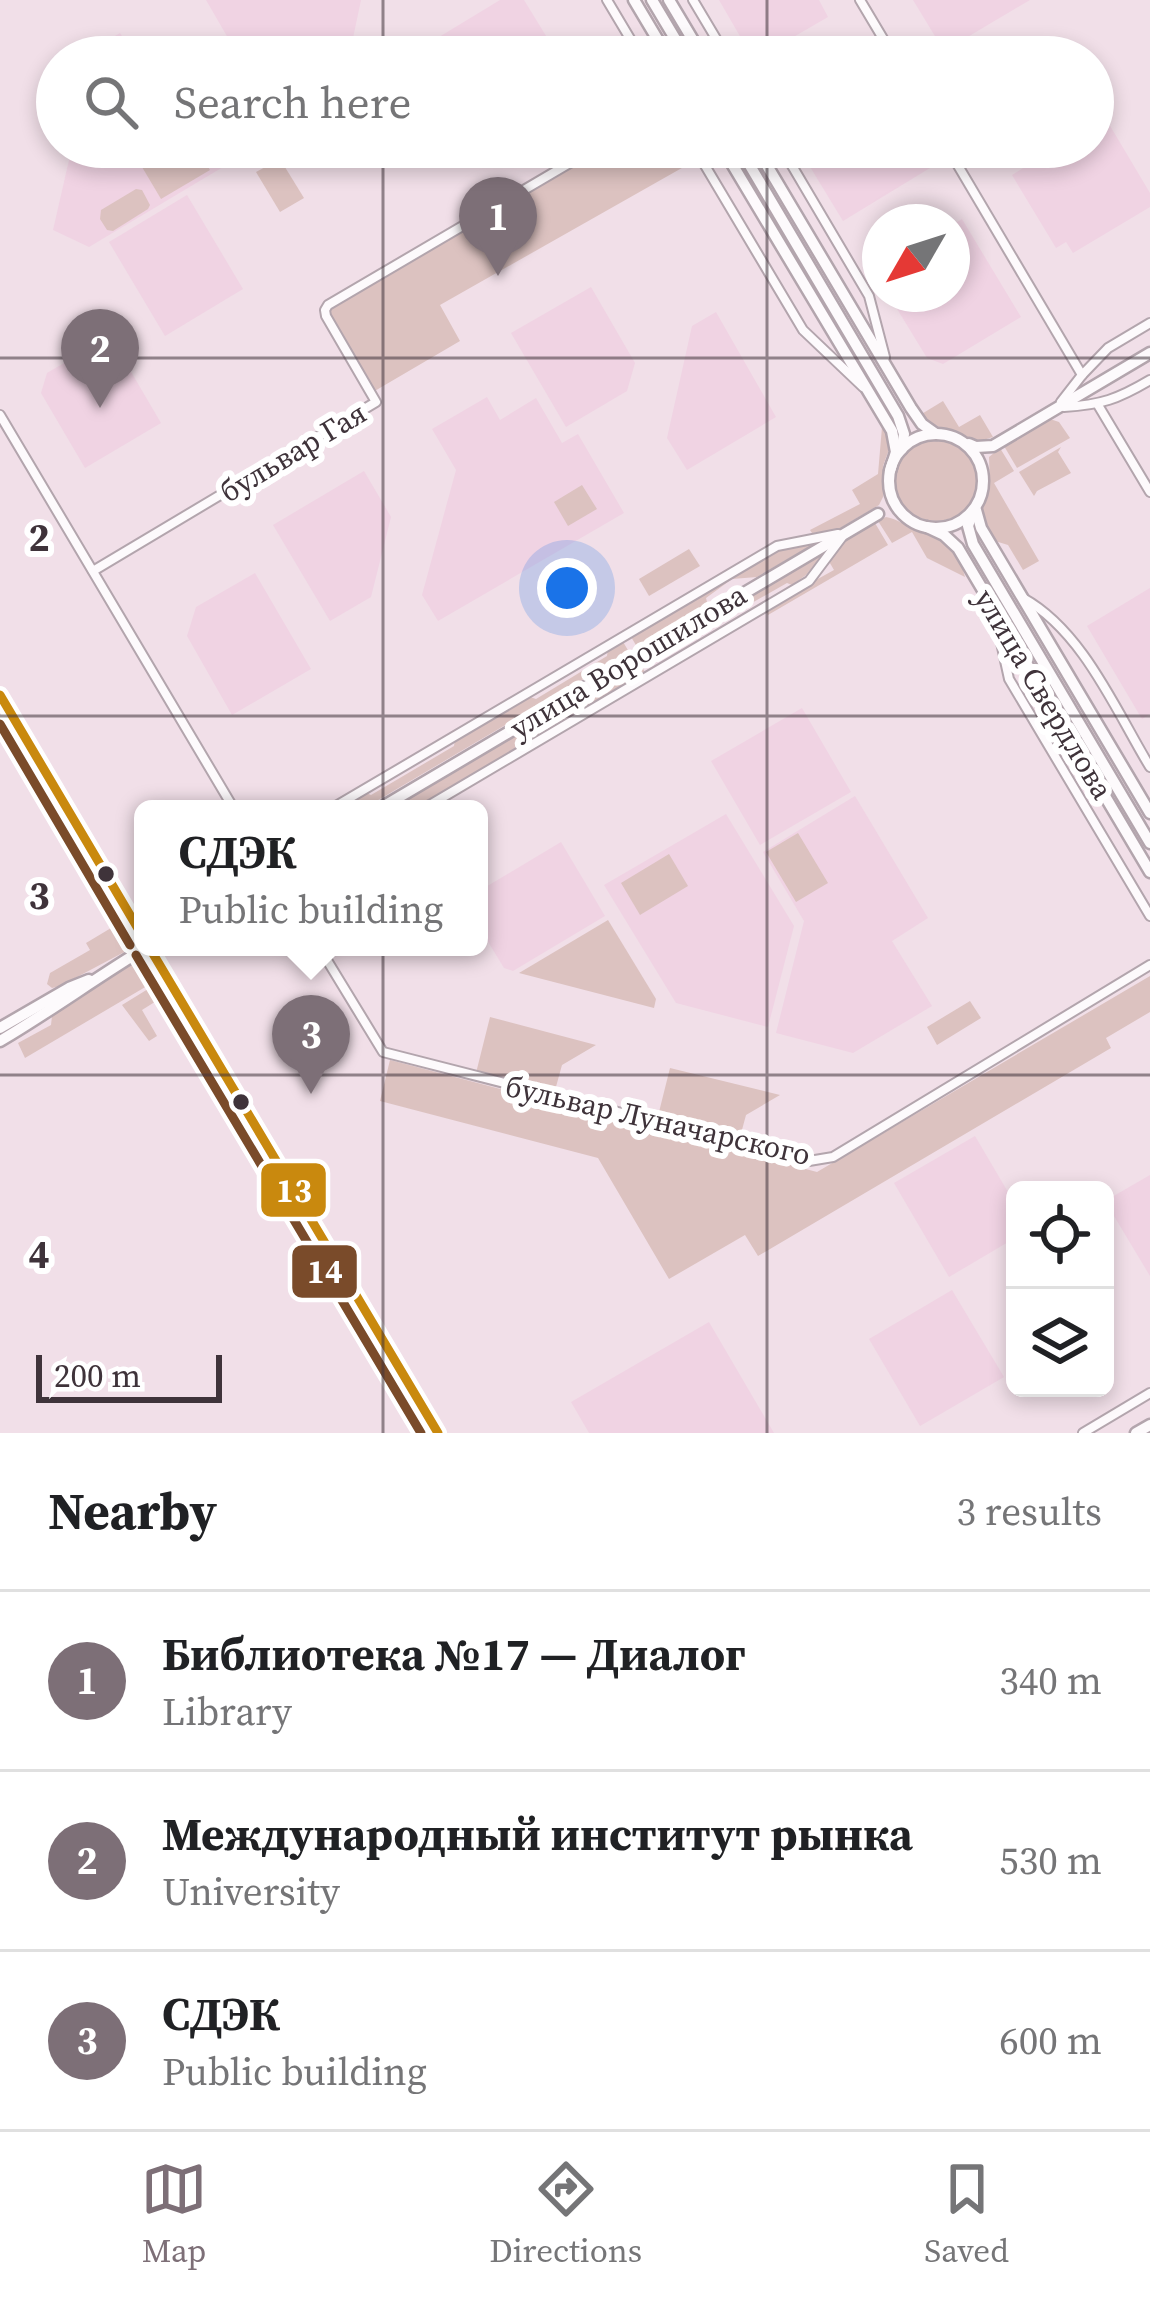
<!DOCTYPE html>
<meta charset="utf-8">
<style>
body{margin:0;font-family:"Source Serif 4",serif;background:#f6f6f6;color:#202124}
.controls{position:absolute;right:36px;bottom:36px;display:grid;overflow:hidden;border-radius:18px;box-shadow:0 6px 18px #0003}
.controls button{width:108px;height:108px;display:grid;place-items:center;padding:0;border:0;border-bottom:3px solid #e0e0e0;background:#fff;color:#202124;font:60px sans-serif}
.compass{position:absolute;left:862px;top:204px;width:108px;height:108px;border-radius:50%;background:#fff;box-shadow:0 6px 18px #0003;rotate:231deg}
.scale{position:absolute;left:36px;bottom:30px;width:186px;box-sizing:border-box;padding-left:12px;border:6px solid #3f333a;border-top:0;font-size:33px;line-height:42px;white-space:nowrap;color:#3f333a;-webkit-text-stroke:9px #fff;paint-order:stroke}
.you{position:absolute;left:567px;top:588px;width:42px;height:42px;margin:-30px;border:9px solid #fff;border-radius:50%;background:#1a73e8;box-shadow:0 0 0 18px #1a73e833}
.badge{display:grid;place-items:center;width:78px;height:78px;border-radius:50%;background:#7d6f77;color:#fff;font-size:39px;font-weight:700}
.pin{position:absolute;translate:-50% -99px;filter:drop-shadow(0 3px 6px #0008)}
.pin::after{content:'';position:absolute;top:63px;width:42px;height:36px;background:inherit;clip-path:polygon(0 0,100% 0,50% 100%)}
.popup{position:absolute;left:134px;top:800px;width:354px;height:156px;box-sizing:border-box;display:grid;place-content:center;border-radius:18px;background:#fff;filter:drop-shadow(0 3px 9px #0005);font-size:39px;white-space:nowrap;color:#757577}
.popup b{font-size:45px;color:#202124}
.popup::after{content:'';position:absolute;left:50%;top:100%;margin-left:-24px;border:24px solid transparent;border-top-color:#fff}
.list{margin:0;padding:0;list-style:none}
h2{display:flex;justify-content:space-between;align-items:center;height:156px;margin:0;padding:0 48px;font-size:51px}
h2 small{font-size:39px;font-weight:400;color:#757577}
.list li{display:grid;grid-template-columns:78px 1fr auto;gap:36px;align-items:center;box-sizing:border-box;height:180px;padding:0 48px;border-top:3px solid #e0e0e0}
.list b{display:block;font-size:45px;white-space:nowrap}
.list p{margin:0;font-size:39px;white-space:nowrap;color:#757577}
.list em{font-size:39px;font-style:normal;color:#757577}
.icon{flex:none;width:66px;height:66px;fill:none;stroke:currentColor;stroke-width:2;stroke-linecap:round;stroke-linejoin:round}
.map{position:relative;flex:none;width:1150px;height:1433px;overflow:hidden}
.search{position:absolute;background:#fff;box-shadow:0 6px 18px #0003;left:36px;right:36px;top:36px;height:132px;display:flex;align-items:center;gap:30px;box-sizing:border-box;padding:0 42px;border-radius:66px;color:#757577;font-size:45px}
.sheet{height:696px;background:#fff}
nav{display:flex;justify-content:space-around;align-items:center;box-sizing:border-box;height:168px;border-top:3px solid #e0e0e0;background:#fff;font-size:33px;color:#757577}
nav a{display:grid;justify-items:center;gap:6px}
nav .on{color:#7d6f77}
.map>svg:first-child{display:block}
.built{fill:#f0d3e3}
.green{fill:#dcc2c0}
.lines{fill:none;stroke-linecap:round;stroke-linejoin:round}
.minor-casing{stroke:#b3a5ad;stroke-width:12}
.major-casing{stroke:#b3a5ad;stroke-width:15}
.minor{stroke:#fdfafc;stroke-width:8}
.major{stroke:#fdfafc;stroke-width:10}
.bus-1-casing{stroke:#fff;stroke-width:18}
.bus-2-casing{stroke:#fff;stroke-width:18}
.bus-1{stroke:#c9890e;stroke-width:9}
.bus-2{stroke:#7a4b2a;stroke-width:9}
.grid{fill:none;stroke:#3f333a;stroke-width:3;stroke-opacity:0.55}
.bus-dot{fill:#3f333a;stroke:#fff;stroke-width:4.5}
.labels{text-anchor:middle;dominant-baseline:central;stroke-width:12;stroke-linejoin:round;paint-order:stroke}
.street-label{font-size:30px;fill:#3f333a;stroke:#fff}
.grid-label{font-size:39px;text-anchor:middle;font-weight:bold;fill:#3f333a;stroke:#fff;stroke-width:12;stroke-linejoin:round;paint-order:stroke}
.line-badge{stroke:#fff;stroke-width:4.5}
.badge-label{font-size:33px;text-anchor:middle;font-weight:bold;fill:#fff}
</style>
<div class="map">
<svg width="1150" height="1433" viewBox="0 0 1150 1433">
<rect width="100%" height="100%" fill="#f1dfe8"/>
<g class="built">
<polygon points="206,0 361,0 349,57 239,57"/>
<polygon points="500,0 524,0 559,57 451,57 439,37"/>
<polygon points="719,0 819,0 828,17 759,57 752,57"/>
<polygon points="913,0 1030,0 944,51"/>
<polygon points="120,33 130,49 147,39 158,57 80,57"/>
<polygon points="1106,119 1150,193 1150,207 1073,253 1066,242 1056,248 1012,175 1058,147 1093,147 1093,126"/>
<polygon points="72,147 212,147 223,167 89,247 53,230"/>
<polygon points="798,147 918,147 930,168 843,221"/>
<polygon points="187,195 243,289 165,336 109,242"/>
<polygon points="962,219 1021,317 943,364 927,358 888,294 952,294 952,225"/>
<polygon points="591,287 635,363 627,391 566,427 511,333"/>
<polygon points="716,312 776,417 687,470 667,438 692,326"/>
<polygon points="110,336 161,423 85,468 41,393 47,373"/>
<polygon points="487,397 500,420 536,398 562,443 578,434 624,513 438,621 422,595 456,470 432,429"/>
<polygon points="364,471 391,517 371,597 330,621 273,525"/>
<polygon points="255,573 311,669 232,715 187,636 196,607"/>
<polygon points="1150,588 1150,714 1142,719 1087,626"/>
<polygon points="802,708 851,792 760,845 711,761"/>
<polygon points="855,796 928,918 892,941 932,1006 853,1053 776,1033 804,921 763,852"/>
<polygon points="726,814 794,926 768,1027 676,1003 604,885"/>
<polygon points="561,842 605,916 513,971 504,968 479,927 479,891"/>
<polygon points="975,1136 1015,1204 1015,1238 949,1277 894,1183"/>
<polygon points="1150,1175 1150,1276 1105,1201"/>
<polygon points="952,1290 1004,1377 920,1426 869,1339"/>
<polygon points="709,1322 774,1433 589,1433 571,1402"/>
</g>
<g class="green">
<polygon points="175,147 196,147 210,170 161,199 142,167"/>
<polygon points="601,147 688,147 696,160 440,305 460,341 373,392 327,310"/>
<polygon points="280,159 304,198 280,212 256,172"/>
<polygon points="136,189 142,190 150,205 148,209 113,231 107,230 100,219 101,210"/>
<path d="M943,401l16,26 21,-12 13,22 -17,5c-15,-8 -47,-16 -56,-27z"/>
<polygon points="1050,419 1059,422 1070,438 1017,468 1004,446"/>
<polygon points="882,427 891,444 883,466 883,497 879,505 835,531 812,533 810,530 860,504 852,490 878,474"/>
<circle cx="936" cy="479" r="42"/>
<polygon points="1061,447 1058,452 1071,473 1037,491 1034,496 1019,472"/>
<polygon points="1000,448 1014,471 994,483 1039,561 1023,570 1008,545 995,541 981,514 990,487 989,457"/>
<polygon points="582,485 597,509 568,526 554,502"/>
<path d="M886,517c12,2 18,8 29,13 32,14 41,6 50,47l-38,-19 -15,-26 -20,11 -14,-22z"/>
<polygon points="875,523 888,545 768,615 766,609 769,606 834,570 827,558 844,541"/>
<polygon points="819,541 757,577 732,579 706,598 707,602 695,613 637,647 630,635 776,550"/>
<polygon points="689,549 700,566 649,596 639,579"/>
<polygon points="825,551 806,575 792,585 787,583 694,636 693,633 697,627"/>
<polygon points="622,640 629,652 363,809 369,805 366,800 358,804 355,800 336,809 366,793 371,795 454,746 455,739 527,696 536,699 607,656 608,648"/>
<polygon points="638,661 645,672 414,809 389,809"/>
<polygon points="798,833 828,883 796,902 766,852"/>
<polygon points="669,854 688,886 640,915 621,883"/>
<polygon points="608,920 656,999 654,1008 519,973"/>
<polygon points="116,925 130,949 60,986 52,988 47,984 50,973 90,950 86,943"/>
<polygon points="137,960 144,972 147,986 25,1058 18,1043 51,1025 52,1016"/>
<polygon points="1150,976 1150,1012 1106,1038 1111,1048 758,1256 745,1235 669,1279 598,1158 380,1101 390,1060 817,1172"/>
<polygon points="161,981 169,993 142,1010 157,1036 149,1041 122,1005"/>
<polygon points="970,1001 981,1018 937,1045 927,1027"/>
<polygon points="490,1017 596,1045 562,1065 554,1094 476,1073"/>
<polygon points="670,1068 780,1095 746,1115 739,1141 657,1120"/>
</g>
<g class="lines">
<defs>
<g id="minor">
<polyline points="607,0 641,57"/>
<polyline points="693,0 727,57"/>
<polyline points="860,0 894,57"/>
<polyline points="694,147 803,330 863,387"/>
<polyline points="781,147 869,296 885,357"/>
<polyline points="947,147 1082,375"/>
<polyline points="1061,402 1082,375 1108,348 1150,323"/>
<polyline points="1098,405 1150,492"/>
<path d="M1064,407c37,-2 54,-8 86,-27"/>
<polyline points="0,415 234,809"/>
<polyline points="93,571 376,402 326,316 325,310 328,305 597,147"/>
<path d="M1023,598c60,33 93,113 127,169"/>
<polyline points="996,620 1009,679 1150,916"/>
<polyline points="331,809 777,546 838,534"/>
<polyline points="423,809 809,581 842,537"/>
<polyline points="319,947 383,1052 809,1161 833,1157 1150,965"/>
<polyline points="1083,1433 1150,1393"/>
</g>
<g id="major">
<polyline points="634,0 668,57"/>
<polyline points="652,0 686,57"/>
<polyline points="669,0 703,57"/>
<polyline points="722,147 892,431 896,452 890,471"/>
<polyline points="739,147 898,416 904,434 902,449"/>
<polyline points="756,147 911,408 922,424 936,434"/>
<circle cx="936" cy="481" r="47"/>
<polyline points="969,444 976,447 993,446 1150,353"/>
<polyline points="976,510 981,528 1150,813"/>
<polyline points="973,511 968,526 973,544 1150,843"/>
<polyline points="927,527 944,535 958,548 1150,872"/>
<polyline points="0,695 143,937"/>
<polyline points="379,809 878,514"/>
<polyline points="149,947 438,1433"/>
<polyline points="0,1028 69,988 89,980"/>
<path d="M0,1041c51,-30 97,-64 147,-94"/>
<polyline points="1136,1433 1150,1425"/>
</g>
</defs>
<use href="#minor" class="minor-casing"/>
<use href="#major" class="major-casing"/>
<use href="#minor" class="minor"/>
<use href="#major" class="major"/>
<defs>
<g id="bus-1">
<polyline points="0,695 143,937"/>
<polyline points="149,947 438,1433"/>
</g>
<g id="bus-2">
<polyline points="0,724 130,945"/>
<polyline points="136,955 421,1433"/>
</g>
</defs>
<use href="#bus-1" class="bus-1-casing"/>
<use href="#bus-2" class="bus-2-casing"/>
<use href="#bus-1" class="bus-1"/>
<use href="#bus-2" class="bus-2"/>
</g>
<path class="grid" d="M383,0v57M767,0v57M383,147v1286M767,147v1286M0,358h1150M0,716h1150M0,1075h1150"/>
<g class="bus-dot">
<circle cx="106" cy="874" r="10"/>
<circle cx="241" cy="1102" r="10"/>
</g>
<g class="labels">
<g class="street-label">
<text transform="translate(293 452) rotate(-31)">бульвар Гая</text>
<text transform="translate(628 661) rotate(-31)">улица Ворошилова</text>
<text transform="translate(1044 694) rotate(59)">улица Свердлова</text>
<text transform="translate(658 1120) rotate(13)">бульвар Луначарского</text>
</g>
</g>
<g class="grid-label">
<text x="39" y="551">2</text>
<text x="39" y="909">3</text>
<text x="39" y="1268">4</text>
</g>
<g class="line-badge">
<rect x="259" y="1161" width="69" height="58" rx="12" fill="#c9890e"/>
<rect x="290" y="1243" width="69" height="57" rx="12" fill="#7a4b2a"/>
</g>
<g class="badge-label">
<text x="294" y="1202">13</text>
<text x="325" y="1283">14</text>
</g>
</svg>
<div class="controls">
<button><svg class="icon" aria-label="locate" viewBox="0 0 24 24"><circle cx="12" cy="12" r="6"/><path d="M12 2v4M12 18v4M2 12h4M18 12h4"/></svg></button>
<button><svg class="icon" aria-label="layers" viewBox="0 0 24 24"><path d="M12 4l9 5-9 5-9-5zM3 14l9 5 9-5"/></svg></button>
</div>
<svg class="compass" viewBox="-18 -18 36 36"><path d="M0-13l5 13h-10z" fill="#e53935"/><path d="M0 13l5-13h-10z" fill="#757577"/></svg>
<div class="scale">200 m</div>
<div class="you"></div>
<div class="pin badge" style="left:498px;top:276px">1</div>
<div class="pin badge" style="left:100px;top:408px">2</div>
<div class="pin badge" style="left:311px;top:1094px">3</div>
<div class="popup"><b>СДЭК</b>Public building</div>
<div class="search"><svg class="icon" aria-label="search" viewBox="0 0 24 24"><circle cx="10" cy="10" r="6"/><path d="M15 15l6 6"/></svg>Search here</div>
</div>
<section class="sheet">
<h2>Nearby<small>3 results</small></h2>
<ul class="list">
<li><span class="badge">1</span><div><b>Библиотека №17 — Диалог</b><p>Library</p></div><em>340 m</em></li>
<li><span class="badge">2</span><div><b>Международный институт рынка</b><p>University</p></div><em>530 m</em></li>
<li><span class="badge">3</span><div><b>СДЭК</b><p>Public building</p></div><em>600 m</em></li>
</ul>
</section>
<nav>
<a class="on"><svg class="icon" aria-label="map" viewBox="0 0 24 24"><path d="M3 6l6-2 6 2 6-2v14l-6 2-6-2-6 2zM9 4v14M15 6v14"/></svg>Map</a>
<a><svg class="icon" aria-label="directions" viewBox="0 0 24 24"><path d="M12 3l9 9-9 9-9-9zM9 14v-3h6M13 9l2 2-2 2"/></svg>Directions</a>
<a><svg class="icon" aria-label="saved" viewBox="0 0 24 24"><path d="M7 4h10v16l-5-4-5 4z"/></svg>Saved</a>
</nav>
